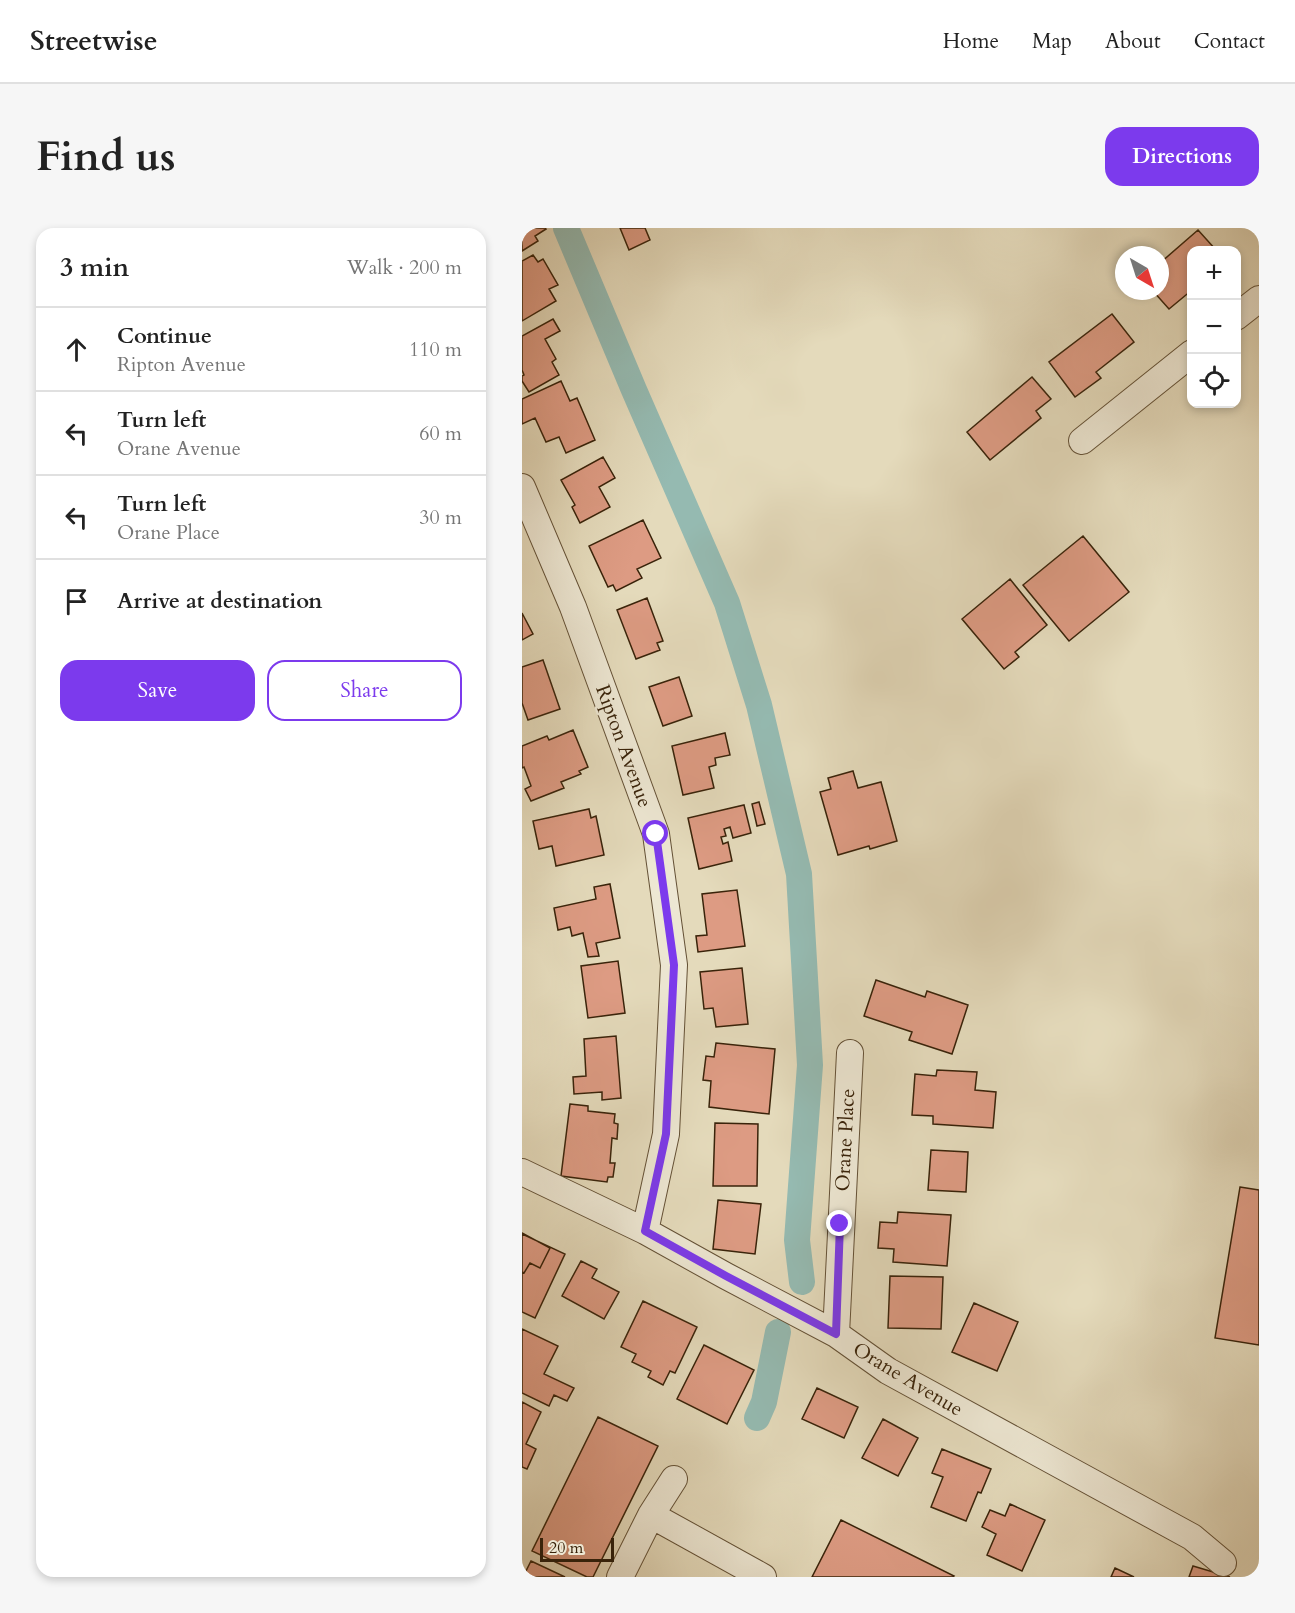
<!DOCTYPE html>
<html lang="en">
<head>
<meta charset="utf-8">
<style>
	body { margin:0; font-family:Cardo,serif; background:#f6f6f6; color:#222 }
	.controls { position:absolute; right:18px; top:18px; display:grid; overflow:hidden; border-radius:12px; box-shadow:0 3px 9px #0003 }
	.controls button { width:54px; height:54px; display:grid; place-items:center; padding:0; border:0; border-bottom:2px solid #e0e0e0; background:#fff; color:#222; font:30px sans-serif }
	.compass { position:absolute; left:593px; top:18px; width:54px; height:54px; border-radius:50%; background:#fff; box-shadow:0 3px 9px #0003; rotate:141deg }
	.scale { position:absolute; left:18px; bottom:15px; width:74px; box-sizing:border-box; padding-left:6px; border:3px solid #39230a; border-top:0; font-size:16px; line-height:21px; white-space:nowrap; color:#39230a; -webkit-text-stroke:4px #ede7d3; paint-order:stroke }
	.stop { position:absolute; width:18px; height:18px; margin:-14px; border:4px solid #7c3aed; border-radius:50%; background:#fff }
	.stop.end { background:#7c3aed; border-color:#fff; box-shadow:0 2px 6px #0008 }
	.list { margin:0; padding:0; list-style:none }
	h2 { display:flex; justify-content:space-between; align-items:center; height:78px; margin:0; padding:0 24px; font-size:26px }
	h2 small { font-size:20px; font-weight:400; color:#767676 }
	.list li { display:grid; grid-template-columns:39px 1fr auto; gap:18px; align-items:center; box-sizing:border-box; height:84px; padding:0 24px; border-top:2px solid #e0e0e0 }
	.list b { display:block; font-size:22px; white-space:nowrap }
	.list p { margin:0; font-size:20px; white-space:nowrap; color:#767676 }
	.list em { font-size:20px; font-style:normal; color:#767676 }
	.actions { display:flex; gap:12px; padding:18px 24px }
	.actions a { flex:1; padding:14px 0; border:2px solid #7c3aed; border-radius:18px; text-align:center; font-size:21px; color:#7c3aed }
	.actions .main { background:#7c3aed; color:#fff }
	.icon { flex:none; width:33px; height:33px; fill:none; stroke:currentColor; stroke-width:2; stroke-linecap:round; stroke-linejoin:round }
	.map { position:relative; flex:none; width:737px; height:1349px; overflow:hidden; border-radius:18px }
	header { display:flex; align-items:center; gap:36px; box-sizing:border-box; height:84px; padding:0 30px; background:#fff; border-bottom:2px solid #e0e0e0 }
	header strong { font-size:28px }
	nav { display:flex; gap:33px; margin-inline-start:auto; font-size:21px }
	.intro { display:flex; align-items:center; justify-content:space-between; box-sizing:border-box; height:144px; padding:0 36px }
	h1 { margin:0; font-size:42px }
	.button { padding:15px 27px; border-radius:18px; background:#7c3aed; color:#fff; font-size:21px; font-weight:700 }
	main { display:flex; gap:36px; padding:0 36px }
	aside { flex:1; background:#fff; border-radius:18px; box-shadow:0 3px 9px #0003 }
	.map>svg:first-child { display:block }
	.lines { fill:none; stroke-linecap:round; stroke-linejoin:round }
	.canal { stroke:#95bab1; stroke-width:26 }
	.building { fill:#dd9b83; stroke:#39230a; stroke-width:1.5 }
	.minor-casing { stroke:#645136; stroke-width:28 }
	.minor { stroke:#ede7d3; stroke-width:26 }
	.route { stroke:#7c3aed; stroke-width:8 }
	.labels { text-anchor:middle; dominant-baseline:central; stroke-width:4.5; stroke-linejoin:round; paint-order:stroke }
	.street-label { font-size:20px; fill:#39230a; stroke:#ede7d3 }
</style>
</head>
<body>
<header>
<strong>Streetwise</strong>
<nav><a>Home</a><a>Map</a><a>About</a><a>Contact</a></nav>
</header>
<div class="intro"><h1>Find us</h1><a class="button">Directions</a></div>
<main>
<aside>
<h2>3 min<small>Walk · 200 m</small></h2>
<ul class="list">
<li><svg class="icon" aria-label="ahead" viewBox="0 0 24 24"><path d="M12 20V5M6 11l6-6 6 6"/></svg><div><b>Continue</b><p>Ripton Avenue</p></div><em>110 m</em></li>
<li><svg class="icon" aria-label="left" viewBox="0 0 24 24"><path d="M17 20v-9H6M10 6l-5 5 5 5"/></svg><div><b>Turn left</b><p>Orane Avenue</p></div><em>60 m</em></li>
<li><svg class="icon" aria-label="left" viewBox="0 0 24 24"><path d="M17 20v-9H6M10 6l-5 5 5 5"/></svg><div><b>Turn left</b><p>Orane Place</p></div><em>30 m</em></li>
<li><svg class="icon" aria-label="arrive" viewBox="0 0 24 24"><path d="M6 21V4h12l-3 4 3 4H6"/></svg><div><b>Arrive at destination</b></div></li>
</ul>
<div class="actions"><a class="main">Save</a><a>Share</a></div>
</aside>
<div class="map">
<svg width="737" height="1349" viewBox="0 0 737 1349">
	<rect width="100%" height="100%" fill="#e4dabb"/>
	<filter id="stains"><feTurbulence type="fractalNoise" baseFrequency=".00333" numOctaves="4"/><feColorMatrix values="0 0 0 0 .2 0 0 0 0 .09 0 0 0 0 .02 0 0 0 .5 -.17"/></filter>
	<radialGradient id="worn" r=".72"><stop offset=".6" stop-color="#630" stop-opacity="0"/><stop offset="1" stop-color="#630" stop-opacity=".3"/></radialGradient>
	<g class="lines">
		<path class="canal" d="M44 0 112 162 205 375 237 477 277 646 288 837 275 1012 280 1054
			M235 1190 242 1174 256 1104"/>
	</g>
	<path class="building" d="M0 0H23L24 1 13 8 16 13 0 23Z
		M98 0H123L128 12 107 22Z
		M676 2 694 22H670V62L647 81 631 63H638V35Z
		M11 27 16 34 21 31 36 57 27 61 34 73 0 93V33Z
		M590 86 612 114 574 144 579 150 553 169 527 134Z
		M31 91 38 103 23 111 34 131 30 134 37 147 7 164 0 153V148L2 147 0 142V108Z
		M510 149 529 171 514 183 519 190 468 232 445 204Z
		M39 153 48 173 55 170 73 212 44 225 37 209 24 214 13 190 0 196V171Z
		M81 229 93 250 77 259 88 279 58 295 50 279 53 277 39 252Z
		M121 292 139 330 115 341 120 350 94 363 91 357 86 359 67 318Z
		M561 308 607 364 547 413 501 357Z
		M488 351 525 397 493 424 497 429 482 441 440 391Z
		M125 370 141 413 135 415 138 422 114 431 95 382Z
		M0 385 11 406 0 412Z
		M21 432 38 481 6 492 0 475V439Z
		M157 449 170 488 141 498 127 459Z
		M51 502 66 539 57 543 59 546 39 554 42 560 9 573 3 561 9 558 2 539 0 540V518L25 508 27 512Z
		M203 505 208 527 193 530 194 537 187 539 192 560 161 567 150 518Z
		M331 543 336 560 359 554 375 613 348 621 347 618 316 627 298 564 309 561 306 550Z
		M237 574 243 596 235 598 230 576Z
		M222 577 229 605 211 610 208 599 202 601 204 608 199 609 201 616 206 614 210 633 177 641 166 590Z
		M67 581 69 590 74 588 82 627 34 638 30 618 17 621 11 593Z
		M88 656 98 710 74 715 77 728 66 729 61 705 50 708 48 699 36 702 32 680 74 671 72 659Z
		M215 662 223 718 176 724 174 708 185 707 180 666Z
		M96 733 103 785 66 790 59 738Z
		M220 740 226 796 194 799 191 780 182 781 178 744Z
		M354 752 403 769 405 763 446 777 430 826 387 812 390 804 342 788Z
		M94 808 99 870 80 872V864L52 866 51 849 64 848 62 811Z
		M194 815 253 821 247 886 187 879 189 853 181 852 184 828 192 829Z
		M415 842 455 844 453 862 474 864 471 900 411 896V888L390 887 393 846 414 848Z
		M48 876 66 878V883L93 886 92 895 96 896 95 911 90 910 88 935H93L91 949H86L85 954 39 948Z
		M193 895 236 896 235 958H191Z
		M409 922 446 924 444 964 406 962Z
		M718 959 737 962V1117L693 1110Z
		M196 972 239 976 233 1026 191 1021Z
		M376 984 429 987 425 1038 371 1034 372 1021 356 1020 358 994 375 995Z
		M0 1005 28 1020 18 1040 8 1035 2 1045 0 1044Z
		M0 1006 43 1026 13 1090 0 1084Z
		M59 1033 75 1041 70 1050 97 1064 82 1091 40 1068Z
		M368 1048 421 1049 419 1101 366 1100Z
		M121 1073 175 1099 153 1145 148 1143 141 1157 126 1149 129 1143 110 1134 114 1126 99 1119Z
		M452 1075 496 1094 475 1143 430 1124Z
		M0 1101 36 1118 22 1146 52 1160 45 1173 32 1167 27 1178 0 1165Z
		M182 1117 232 1142 205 1196 155 1171Z
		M295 1160 336 1179 322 1210 280 1191Z
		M0 1174 19 1184 4 1216 14 1221 5 1241 0 1239Z
		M76 1189 136 1218 71 1349H65L10 1323Z
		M361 1191 396 1210 376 1248 340 1230Z
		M420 1221 469 1241 459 1265 456 1264 444 1293 409 1279 421 1249 410 1245Z
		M488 1276 523 1292 500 1343 465 1327 474 1306 460 1299 468 1282 483 1288Z
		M319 1292 432 1348 431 1349H290Z
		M9 1333 43 1349H1Z
		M671 1338 708 1349H667Z
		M593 1340 612 1349H589Z"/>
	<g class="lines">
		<defs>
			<path id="minor" d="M714 89 737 71
				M560 213 670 125
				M0 259 51 379 134 606 152 737 144 906 123 1003
				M0 944 123 1003 204 1048 314 1106 366 1143 670 1309 701 1335
				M314 1106 328 825
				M129 1287 241 1349
				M98 1349 129 1287 152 1251"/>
		</defs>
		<use href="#minor" class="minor-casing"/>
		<use href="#minor" class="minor"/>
	</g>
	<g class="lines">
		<path class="route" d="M134 606 152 737 144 906 123 1003 204 1048 314 1106 318 996"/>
	</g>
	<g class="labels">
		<g class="street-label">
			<text transform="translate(102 518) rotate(70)">Ripton Avenue</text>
			<text transform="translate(323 912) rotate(-87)">Orane Place</text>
			<text transform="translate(386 1151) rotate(31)">Orane Avenue</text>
		</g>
	</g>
	<rect width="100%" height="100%" filter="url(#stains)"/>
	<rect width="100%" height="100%" fill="url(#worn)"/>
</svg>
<div class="controls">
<button>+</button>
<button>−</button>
<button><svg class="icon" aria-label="locate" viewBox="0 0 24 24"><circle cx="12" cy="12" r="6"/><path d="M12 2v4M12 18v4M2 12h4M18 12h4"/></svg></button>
</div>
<svg class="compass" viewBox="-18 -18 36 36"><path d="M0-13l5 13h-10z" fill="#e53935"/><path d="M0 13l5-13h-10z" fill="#767676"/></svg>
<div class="scale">20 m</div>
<div class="stop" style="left:134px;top:606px"></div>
<div class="stop end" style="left:318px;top:996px"></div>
</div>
</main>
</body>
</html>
